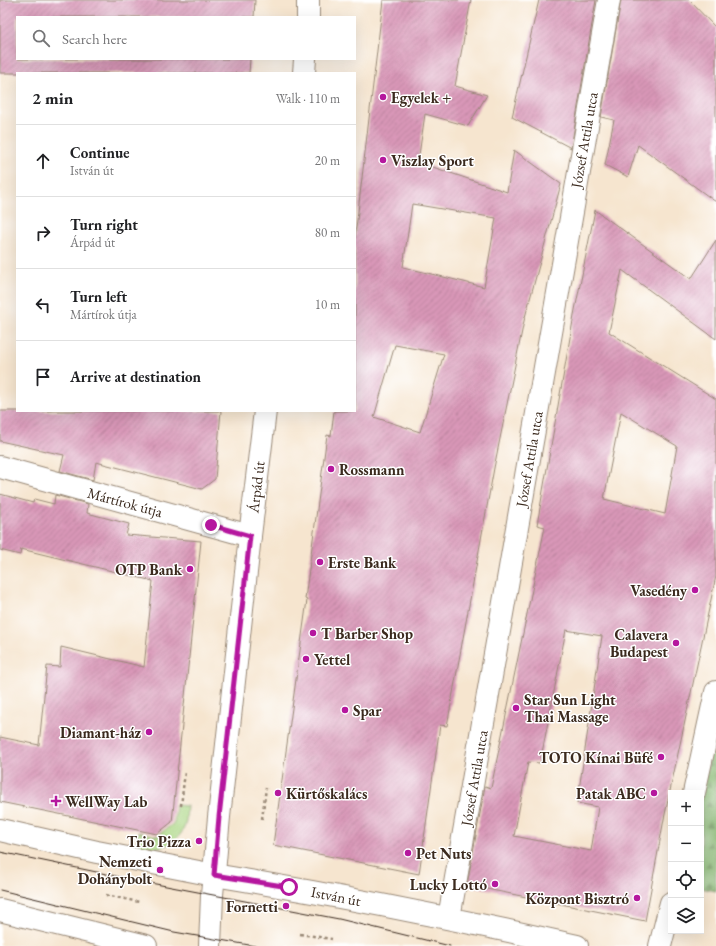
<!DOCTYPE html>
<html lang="en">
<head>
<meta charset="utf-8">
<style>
	body { margin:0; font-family:"EB Garamond",serif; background:#f2f2f2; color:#202124 }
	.controls { position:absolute; right:12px; bottom:12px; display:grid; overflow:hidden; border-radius:0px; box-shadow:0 4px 16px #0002 }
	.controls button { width:36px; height:36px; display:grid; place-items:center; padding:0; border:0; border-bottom:1px solid #e0e0e0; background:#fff; color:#202124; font:20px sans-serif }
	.stop { position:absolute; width:12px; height:12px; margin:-9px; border:3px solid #b5179e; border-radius:50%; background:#fff }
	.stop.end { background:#b5179e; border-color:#fff; box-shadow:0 1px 4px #0008 }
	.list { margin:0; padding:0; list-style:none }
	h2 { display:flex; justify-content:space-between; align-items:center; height:52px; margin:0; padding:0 16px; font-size:17px }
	h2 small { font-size:13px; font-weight:400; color:#757577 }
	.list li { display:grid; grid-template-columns:26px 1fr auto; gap:12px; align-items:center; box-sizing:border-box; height:72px; padding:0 16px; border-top:1px solid #e0e0e0 }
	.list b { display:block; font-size:15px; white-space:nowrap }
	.list p { margin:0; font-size:13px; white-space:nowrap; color:#757577 }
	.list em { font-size:13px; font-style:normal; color:#757577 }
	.icon { flex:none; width:22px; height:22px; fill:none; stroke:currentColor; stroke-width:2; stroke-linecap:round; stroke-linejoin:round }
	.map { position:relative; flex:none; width:716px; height:946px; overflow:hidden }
	.search { position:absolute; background:#fff; box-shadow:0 4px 16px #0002; left:16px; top:16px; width:340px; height:44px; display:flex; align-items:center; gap:10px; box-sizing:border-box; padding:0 14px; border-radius:0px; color:#757577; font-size:15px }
	.panel { position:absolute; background:#fff; box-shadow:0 4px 16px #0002; left:16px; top:72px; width:340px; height:340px; border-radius:0px }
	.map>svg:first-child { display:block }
	.green { fill:#aad683; stroke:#728050 }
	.forest { fill:url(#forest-firs); stroke:#617048 }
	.building { fill:url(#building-hatch); fill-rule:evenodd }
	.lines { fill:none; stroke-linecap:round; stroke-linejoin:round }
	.pedestrian-casing { stroke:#988876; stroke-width:24 }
	.minor-casing { stroke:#988876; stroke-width:24 }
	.tertiary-casing { stroke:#988876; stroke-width:24 }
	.secondary-casing { stroke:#988876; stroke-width:24 }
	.path { stroke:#988876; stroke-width:2.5; stroke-dasharray:3 3; stroke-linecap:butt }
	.pedestrian { stroke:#fff; stroke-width:22 }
	.minor { stroke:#fff; stroke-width:22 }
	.tertiary { stroke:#fff; stroke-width:22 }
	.secondary { stroke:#fff; stroke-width:22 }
	.tram { stroke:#3b2a1e; stroke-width:1 }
	.route { stroke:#b5179e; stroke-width:5 }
	.poi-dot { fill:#b5179e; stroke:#fff; stroke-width:1.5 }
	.labels { text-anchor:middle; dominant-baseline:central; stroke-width:3; stroke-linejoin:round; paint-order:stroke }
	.poi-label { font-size:15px; font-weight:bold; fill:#3b2a1e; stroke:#fff; text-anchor:start }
	.street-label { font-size:15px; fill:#3b2a1e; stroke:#fff }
</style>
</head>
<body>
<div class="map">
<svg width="716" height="946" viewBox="0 0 716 946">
	<defs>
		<pattern id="forest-firs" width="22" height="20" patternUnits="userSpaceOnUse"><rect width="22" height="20" fill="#87b771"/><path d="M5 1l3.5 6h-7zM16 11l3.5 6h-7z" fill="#70955c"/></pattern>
		<pattern id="building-hatch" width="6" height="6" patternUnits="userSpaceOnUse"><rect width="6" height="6" fill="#d997b8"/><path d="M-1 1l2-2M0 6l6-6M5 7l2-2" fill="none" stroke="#b17b95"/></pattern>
	</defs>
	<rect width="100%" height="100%" fill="#fff"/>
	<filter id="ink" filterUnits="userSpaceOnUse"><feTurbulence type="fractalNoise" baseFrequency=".025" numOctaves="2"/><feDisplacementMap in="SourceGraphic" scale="8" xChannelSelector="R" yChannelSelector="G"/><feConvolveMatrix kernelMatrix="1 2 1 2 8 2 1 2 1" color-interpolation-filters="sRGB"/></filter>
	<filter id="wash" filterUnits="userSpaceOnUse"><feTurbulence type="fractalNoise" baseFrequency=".012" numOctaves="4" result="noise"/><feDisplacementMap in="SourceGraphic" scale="16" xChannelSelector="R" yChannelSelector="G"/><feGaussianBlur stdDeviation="0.9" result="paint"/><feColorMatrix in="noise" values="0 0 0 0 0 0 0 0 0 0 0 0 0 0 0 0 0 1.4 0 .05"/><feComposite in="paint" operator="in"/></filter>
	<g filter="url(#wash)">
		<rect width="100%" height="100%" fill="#f6e5cf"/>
		<path class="green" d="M176 805 187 806C186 812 187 819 185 825 181 839 166 849 151 848 146 847 141 846 136 845L138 832 157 836 174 823Z"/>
		<path class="forest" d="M711 750 716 751V891L701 888V798Z"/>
		<g id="blocks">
			<path class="building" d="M0 0H255L254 17H17V59H250L249 73H0Z
				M383 0H471L455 86 487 95 468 126 425 114 418 162 507 192 514 150 561 184 524 321 494 468 447 726 440 725 419 874 273 845 307 600 305 599 327 435 331 436 334 411H355V237ZM412 204 496 218 484 287 403 267ZM395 345 444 354 420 432 374 417Z
				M539 0H596L571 148 512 117Z
				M621 0H689L716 28V202L638 145 628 177 605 165 614 120 601 117Z
				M595 210 691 279 716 240V339L622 270 609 332 716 399V576L664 819 645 921 467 885 485 786 491 788 545 527 537 525 574 315ZM621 412 677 446 665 514 604 499ZM566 630 602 636 577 803 598 807 591 851 514 836 528 762 540 763Z
				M0 411H221L215 479 202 489 96 462 93 480 60 471 64 455 0 441Z
				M0 494 33 503 34 499 54 504 55 495 88 504 87 513 129 524 126 535 201 541 172 822 157 834 0 802V737L39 745 47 666 60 667 61 647 144 667 153 581 21 549 20 555 0 550Z"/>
		</g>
	</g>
	<g filter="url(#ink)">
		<use href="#blocks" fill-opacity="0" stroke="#988876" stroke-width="1"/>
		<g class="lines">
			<defs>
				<path id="pedestrian" d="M694 793 716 692
					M660 946 671 903"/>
				<path id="minor" d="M0 467 250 536
					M449 918 609 0"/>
				<path id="tertiary" d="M214 875C336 895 457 919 577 946"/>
				<path id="secondary" d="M308 17V0
					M304 73 305 59
					M0 830 97 852 214 875
					M0 910 146 946
					M210 946 212 895 219 817 250 536 265 411"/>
			</defs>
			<use href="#pedestrian" class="pedestrian-casing"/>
			<use href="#minor" class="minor-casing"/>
			<use href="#tertiary" class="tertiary-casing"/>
			<use href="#secondary" class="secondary-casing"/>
			<path class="path" d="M181 806 185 772
				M262 819 266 788
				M106 895 139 902
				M300 934 332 939"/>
			<use href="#pedestrian" class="pedestrian"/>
			<use href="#minor" class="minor"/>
			<use href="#tertiary" class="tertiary"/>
			<use href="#secondary" class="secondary"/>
			<path class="tram" d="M0 852 140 881 339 919 450 946
				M0 890 174 932 255 946"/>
		</g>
	</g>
	<g class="lines" filter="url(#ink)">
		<path class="route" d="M211 525 250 536 219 817 214 875 289 887"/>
	</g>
	<g class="poi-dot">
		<circle cx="383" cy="97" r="4"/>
		<circle cx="383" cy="160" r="4"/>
		<circle cx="331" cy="469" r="4"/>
		<circle cx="320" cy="562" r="4"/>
		<circle cx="190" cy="569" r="4"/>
		<circle cx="695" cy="590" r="4"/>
		<circle cx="313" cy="633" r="4"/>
		<circle cx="676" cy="643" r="4"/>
		<circle cx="306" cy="659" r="4"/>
		<circle cx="516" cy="708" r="4"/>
		<circle cx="345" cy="710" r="4"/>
		<circle cx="149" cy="732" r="4"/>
		<circle cx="661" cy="757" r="4"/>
		<circle cx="278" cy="793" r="4"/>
		<circle cx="654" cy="793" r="4"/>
		<path d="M54 795h4v4h4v4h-4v4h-4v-4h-4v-4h4z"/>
		<circle cx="199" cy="841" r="4"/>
		<circle cx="408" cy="853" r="4"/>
		<circle cx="160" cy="870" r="4"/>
		<circle cx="495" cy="884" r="4"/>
		<circle cx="637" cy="898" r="4"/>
		<circle cx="286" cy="906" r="4"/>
	</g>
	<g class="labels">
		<g class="poi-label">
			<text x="391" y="97">Egyelek +</text>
			<text x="391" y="160">Viszlay Sport</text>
			<text x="339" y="469">Rossmann</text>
			<text x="328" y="562">Erste Bank</text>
			<text x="182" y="569" text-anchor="end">OTP Bank</text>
			<text x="687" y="590" text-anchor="end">Vasedény</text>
			<text x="321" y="633">T Barber Shop</text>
			<text x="668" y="634" text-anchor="end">Calavera<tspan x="668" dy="17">Budapest</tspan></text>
			<text x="314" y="659">Yettel</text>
			<text x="524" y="699">Star Sun Light<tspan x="524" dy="17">Thai Massage</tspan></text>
			<text x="353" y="710">Spar</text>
			<text x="141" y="732" text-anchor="end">Diamant-ház</text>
			<text x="653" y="757" text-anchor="end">TOTO Kínai Büfé</text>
			<text x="286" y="793">Kürtőskalács</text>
			<text x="646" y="793" text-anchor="end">Patak ABC</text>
			<text x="65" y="801">WellWay Lab</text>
			<text x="191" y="841" text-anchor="end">Trio Pizza</text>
			<text x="416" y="853">Pet Nuts</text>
			<text x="152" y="861" text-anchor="end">Nemzeti<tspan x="152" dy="17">Dohánybolt</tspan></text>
			<text x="487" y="884" text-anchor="end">Lucky Lottó</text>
			<text x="629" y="898" text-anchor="end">Központ Bisztró</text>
			<text x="278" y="906" text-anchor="end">Fornetti</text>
		</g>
		<g class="street-label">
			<text transform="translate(584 140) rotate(-80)">József Attila utca</text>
			<text transform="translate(529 459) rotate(-80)">József Attila utca</text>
			<text transform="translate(256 487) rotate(-83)">Árpád út</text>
			<text transform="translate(125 502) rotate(15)">Mártírok útja</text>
			<text transform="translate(474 778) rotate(-80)">József Attila utca</text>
			<text transform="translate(336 896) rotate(11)">István út</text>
		</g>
	</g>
</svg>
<div class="controls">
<button>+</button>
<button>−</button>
<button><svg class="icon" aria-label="locate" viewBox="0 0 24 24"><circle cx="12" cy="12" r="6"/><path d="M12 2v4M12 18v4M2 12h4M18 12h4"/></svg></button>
<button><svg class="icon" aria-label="layers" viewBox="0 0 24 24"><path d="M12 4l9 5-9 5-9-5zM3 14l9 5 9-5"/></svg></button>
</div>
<div class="stop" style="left:289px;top:887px"></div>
<div class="stop end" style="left:211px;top:525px"></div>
<div class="search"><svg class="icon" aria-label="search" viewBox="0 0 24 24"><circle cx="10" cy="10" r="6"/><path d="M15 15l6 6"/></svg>Search here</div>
<section class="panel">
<h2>2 min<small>Walk · 110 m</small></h2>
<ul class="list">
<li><svg class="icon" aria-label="ahead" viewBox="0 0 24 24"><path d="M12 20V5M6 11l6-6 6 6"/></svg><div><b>Continue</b><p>István út</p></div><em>20 m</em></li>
<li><svg class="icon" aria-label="right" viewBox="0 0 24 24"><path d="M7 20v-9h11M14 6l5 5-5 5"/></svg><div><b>Turn right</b><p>Árpád út</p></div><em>80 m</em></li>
<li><svg class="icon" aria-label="left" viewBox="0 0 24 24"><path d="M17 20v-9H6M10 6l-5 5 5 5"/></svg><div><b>Turn left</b><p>Mártírok útja</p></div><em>10 m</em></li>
<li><svg class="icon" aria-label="arrive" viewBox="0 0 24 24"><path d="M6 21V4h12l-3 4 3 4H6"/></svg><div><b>Arrive at destination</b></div></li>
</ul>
</section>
</div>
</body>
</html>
